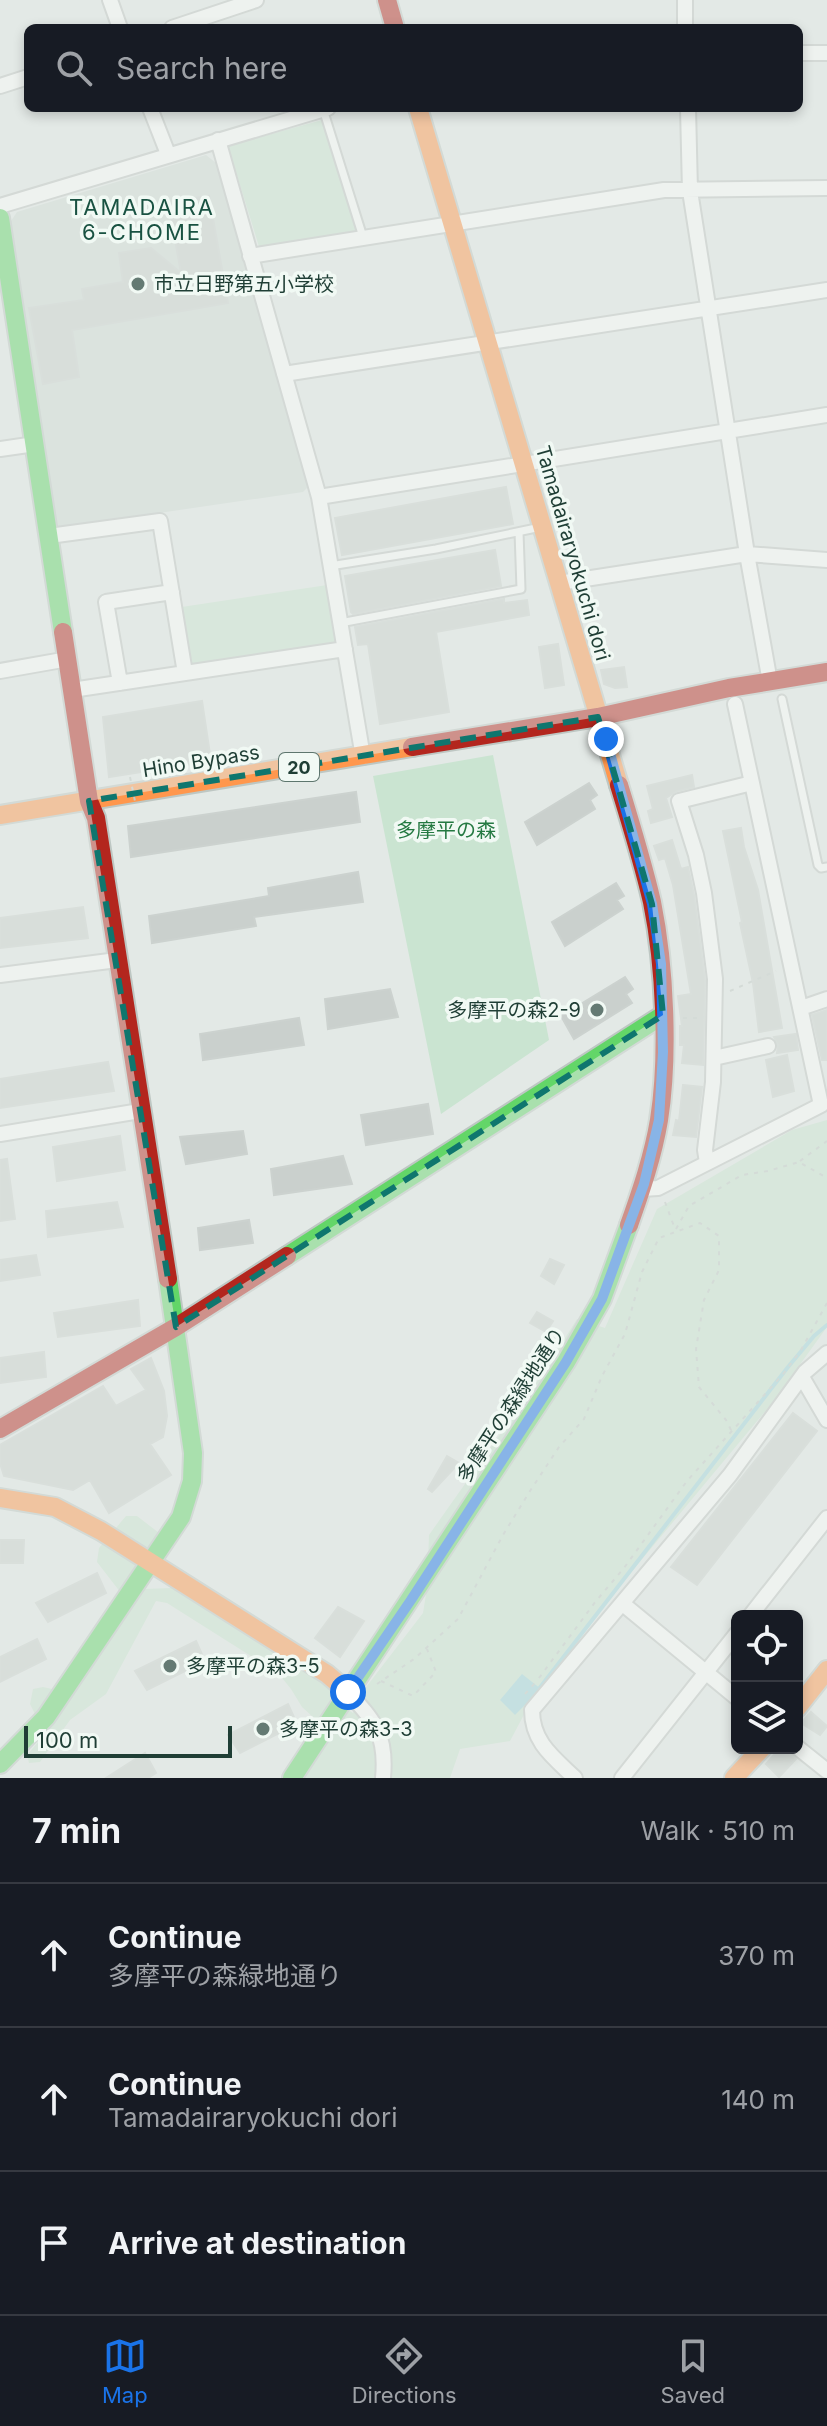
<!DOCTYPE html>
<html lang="en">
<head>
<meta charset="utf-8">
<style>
	body { margin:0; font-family:Inter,"Noto Sans JP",sans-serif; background:#20242c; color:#f1f3f6 }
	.controls { position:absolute; right:24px; bottom:24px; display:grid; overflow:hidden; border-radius:12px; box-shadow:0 4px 12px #0003 }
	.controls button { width:72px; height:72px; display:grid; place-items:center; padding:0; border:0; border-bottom:2px solid #363941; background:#171b24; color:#f1f3f6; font:40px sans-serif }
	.scale { position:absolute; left:24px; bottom:20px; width:208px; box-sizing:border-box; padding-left:8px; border:4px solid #1f3e35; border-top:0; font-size:22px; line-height:28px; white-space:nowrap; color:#1f3e35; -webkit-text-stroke:6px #f1f9f4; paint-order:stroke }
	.stop { position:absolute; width:24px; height:24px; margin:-18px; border:6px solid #1a73e8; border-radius:50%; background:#fff }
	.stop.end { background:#1a73e8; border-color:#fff; box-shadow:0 2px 8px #0008 }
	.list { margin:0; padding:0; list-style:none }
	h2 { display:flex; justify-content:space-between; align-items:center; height:104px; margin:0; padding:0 32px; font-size:34px }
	h2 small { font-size:26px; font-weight:400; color:#9ea1a6 }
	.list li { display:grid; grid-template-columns:52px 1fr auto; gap:24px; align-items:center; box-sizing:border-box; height:144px; padding:0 32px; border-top:2px solid #363941 }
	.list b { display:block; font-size:30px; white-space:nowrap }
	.list p { margin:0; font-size:26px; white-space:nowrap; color:#9ea1a6 }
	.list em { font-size:26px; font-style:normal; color:#9ea1a6 }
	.icon { flex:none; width:44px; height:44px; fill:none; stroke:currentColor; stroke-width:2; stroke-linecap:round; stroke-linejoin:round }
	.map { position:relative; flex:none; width:827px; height:1778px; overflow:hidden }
	.search { position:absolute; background:#171b24; box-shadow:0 4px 12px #0003; left:24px; right:24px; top:24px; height:88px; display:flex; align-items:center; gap:20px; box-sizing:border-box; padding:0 28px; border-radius:12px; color:#9ea1a6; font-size:30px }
	.sheet { height:536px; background:#171b24 }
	nav { display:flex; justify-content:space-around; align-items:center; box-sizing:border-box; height:112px; border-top:2px solid #363941; background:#171b24; font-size:22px; color:#9ea1a6 }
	nav a { display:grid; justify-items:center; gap:4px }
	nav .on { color:#1a73e8 }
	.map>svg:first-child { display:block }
	.built { fill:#d0dbd6 }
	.green { fill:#cae4d1 }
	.water { fill:#9fd6dc }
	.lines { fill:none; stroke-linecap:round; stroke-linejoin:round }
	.stream { stroke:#9fd6dc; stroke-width:4 }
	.building { fill:#cad0cd; stroke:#ccd2cf; stroke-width:2 }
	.lane-casing { stroke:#c0c6c3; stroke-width:11 }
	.street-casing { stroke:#c0c6c3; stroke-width:18 }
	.fast-casing { stroke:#bec7c3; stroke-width:22 }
	.slow-casing { stroke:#bec7c3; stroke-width:22 }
	.jam-casing { stroke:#bec7c3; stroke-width:22 }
	.path { stroke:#c0cac6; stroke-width:2; stroke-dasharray:4 6; stroke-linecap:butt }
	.lane { stroke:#fbfcfb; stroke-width:7 }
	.street { stroke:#fbfcfb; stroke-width:14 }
	.fast { stroke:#63d668; stroke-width:18 }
	.slow { stroke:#ff974d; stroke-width:18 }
	.jam { stroke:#b3261e; stroke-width:18 }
	.path-bridge { stroke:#c0cac6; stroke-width:2; stroke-dasharray:4 6; stroke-linecap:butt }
	.route { stroke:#1a73e8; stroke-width:10 }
	.marked { fill:none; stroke:#0f766e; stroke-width:6; stroke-dasharray:16 10; stroke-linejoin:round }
	.poi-dot { fill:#647a73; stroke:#f1f9f4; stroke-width:3 }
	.labels { text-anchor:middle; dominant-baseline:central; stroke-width:7; stroke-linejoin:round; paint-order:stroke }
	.shield { fill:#f1f9f4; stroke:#5e766e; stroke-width:2 }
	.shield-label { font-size:18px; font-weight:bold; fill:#1f3e35 }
	.poi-label { font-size:20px; fill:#1f3e35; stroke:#f1f9f4; text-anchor:start }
	.street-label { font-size:20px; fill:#1f3e35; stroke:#f1f9f4 }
	.park-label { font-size:20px; fill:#257942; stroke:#f1f9f4 }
	.neighbourhood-label { font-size:22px; letter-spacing:2px; fill:#195242; stroke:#f1f9f4 }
</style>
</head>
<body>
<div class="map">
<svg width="827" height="1778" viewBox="0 0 827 1778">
	<rect width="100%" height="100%" fill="#e3e9e6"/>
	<path class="built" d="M206 155 216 163 310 485 303 492 56 528 11 221 17 212Z"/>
	<path class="green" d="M322 120 358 232 261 253 228 146Z
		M334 584 345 649 185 673 175 608Z
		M493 755 549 1040 441 1114 373 776Z
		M827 1120V1327L773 1402 613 1594 547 1676V1686L527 1709 510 1741 460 1749 450 1778H296L327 1730 302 1707 291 1689 278 1673 167 1603 156 1601 106 1694 70 1720 40 1762 29 1763 27 1755 45 1734 30 1704 33 1689 43 1687 70 1693 131 1606 97 1562 99 1548 126 1516H137L163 1536 144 1589 172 1588 335 1691 342 1706 353 1713 360 1695 423 1613 427 1588 429 1535 543 1373 577 1319 605 1328 657 1209 792 1130Z"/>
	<path class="water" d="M522 1674 541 1689 515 1715 500 1700Z"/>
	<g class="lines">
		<path class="stream" d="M538 1690 788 1367 814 1336 827 1325"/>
	</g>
	<path class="building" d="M209 196 228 303 72 330 79 377 43 384 29 308 84 300 82 289 123 282 119 253 151 248 181 273 171 217 188 212V199Z
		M506 487 513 524 342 555 335 518Z
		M495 550 501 586 353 614 351 612 345 576Z
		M504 599V603L527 600 529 615 436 632 449 712 380 724 368 644 358 645 355 627Z
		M558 644 564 685 545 688 539 647Z
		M624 667 627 687 615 688 604 684 601 670Z
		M202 701 211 761 109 777 103 717Z
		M692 775 694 787 677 791 666 798 672 817 651 823 648 811 653 809 647 786Z
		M589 783 597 795 590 800 595 809 537 845 525 822Z
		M356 792 360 822 131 857 128 826Z
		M741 828 744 847 758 890 782 1028 759 1032 753 983 740 923 742 922 723 831Z
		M672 840 681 869 688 867 694 895 705 980 703 1065 682 1063 684 1045H680V1026H682L678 996 691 994 673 885 665 858 659 860 654 846Z
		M358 872 363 902 254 917 256 926 152 943 149 916 269 896 268 888Z
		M616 883 624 896 617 900 623 909 565 946 552 922Z
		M83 907 88 938 0 948V918Z
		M625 977 633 989 626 994 632 1003 574 1039 561 1016Z
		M390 989 398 1017 328 1029 325 999Z
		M827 1010V1060H822L812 1015Z
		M299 1018 304 1045 203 1060 200 1034Z
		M796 1034 798 1050 777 1053 778 1045 774 1037Z
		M787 1055 794 1091 773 1097 766 1060Z
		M108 1062 114 1091 0 1108V1079Z
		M683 1085 702 1087 696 1137 673 1135 676 1120 679 1121Z
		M428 1104 433 1134 366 1145 361 1115Z
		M243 1131 247 1154 186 1164 180 1137Z
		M120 1136 125 1170 57 1181 53 1147Z
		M343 1156 352 1184 274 1195 271 1169Z
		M7 1159 15 1219 0 1221V1160Z
		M117 1202 123 1227 48 1237 46 1211Z
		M249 1220 253 1243 200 1250 198 1228Z
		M36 1255 40 1275 0 1281V1260Z
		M550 1259 564 1265 554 1284 541 1276Z
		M138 1300 140 1326 58 1337 54 1313Z
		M537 1312 553 1321 546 1332 530 1323Z
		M44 1352 46 1377 0 1383V1358Z
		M151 1358 164 1391 167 1416 163 1437 150 1444 171 1475 109 1513 90 1480 73 1490 4 1476 0 1463V1445L103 1386 116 1406 146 1390 131 1369Z
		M793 1413 817 1431 697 1585 671 1567Z
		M447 1456 459 1463 432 1492 428 1489Z
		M0 1540H24L23 1563H0Z
		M97 1573 106 1593 48 1622 36 1603Z
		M338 1607 364 1621 340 1657 315 1638Z
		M37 1639 46 1659 0 1682V1657Z
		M196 1641 205 1661 147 1690 135 1671Z
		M288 1704 297 1724 240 1753 228 1735Z
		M811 1712 827 1726 820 1735 801 1723Z
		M780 1748H785L796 1759 779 1777 766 1764Z
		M145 1753 156 1773 148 1778H106Z"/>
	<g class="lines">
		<defs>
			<path id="lane" d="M323 109 363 237
				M330 566 436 549 541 527
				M340 623 521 589 519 532
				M782 699 818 865 821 868 827 867"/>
			<path id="street" d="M110 0 120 28
				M685 0V28
				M172 28 256 0
				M799 53H827
				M0 86 28 77
				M150 108 168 154
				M688 108 690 191 747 554 770 682
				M218 140 319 497 363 757
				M0 206 328 108
				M250 256 664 190 827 188
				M284 374 827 290
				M0 449 35 444
				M319 497 827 415
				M49 536 160 521 185 673
				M559 583 747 554 827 560
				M0 671 68 659
				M120 683 106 602 172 592
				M72 690 345 649
				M0 975 117 960
				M801 1008 827 999
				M714 1058 768 1046
				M0 1134 140 1111
				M707 1163 705 1150 713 1082 715 979 704 893 696 855 679 801 752 783
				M642 1189 658 1188 821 1105 735 704
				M802 1377 827 1420
				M623 1604 737 1698
				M750 1616 827 1518
				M348 1692C375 1722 387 1735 383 1778
				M797 1747 827 1771
				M575 1778C553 1757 532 1742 532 1710L730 1475 805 1372 827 1353
				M622 1778 737 1633"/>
			<path id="fast" d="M0 218 63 632
				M287 1256 663 1015
				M0 1764 46 1717 181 1517 192 1481 193 1453 168 1279
				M292 1778 566 1362 602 1299 629 1225"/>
			<path id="slow" d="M418 108 619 785
				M0 815 412 747
				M0 1498 55 1507 101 1531 327 1674 348 1692
				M797 1708 827 1670
				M734 1778 762 1748"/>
			<path id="jam" d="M387 0 395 28
				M63 632 89 801 96 818 168 1279
				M412 747 598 717 729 688 827 672
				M619 785C631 824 643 863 652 902 665 966 669 1056 659 1120 653 1156 641 1191 629 1225
				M0 1429 176 1327 287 1256"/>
		</defs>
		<use href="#lane" class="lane-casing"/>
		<use href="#street" class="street-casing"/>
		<use href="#fast" class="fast-casing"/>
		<use href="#slow" class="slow-casing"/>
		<use href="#jam" class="jam-casing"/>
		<path class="path" d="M730 991 776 971
			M683 1018H700
			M800 1161 827 1141
			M665 1202 675 1229
			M676 1229 689 1206 742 1175 768 1171 799 1162 827 1178
			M539 1678 596 1601 624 1568 687 1481 784 1373 801 1350 827 1303
			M381 1681 413 1696 436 1672 427 1649
			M377 1684 414 1659 458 1619 503 1535 530 1491 559 1447 584 1419 602 1376 625 1334 642 1272 659 1238 700 1223 719 1236V1270L704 1300 696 1349 699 1387 726 1420 732 1432
			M525 1694 535 1683"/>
		<use href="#lane" class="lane"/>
		<use href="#street" class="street"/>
		<use href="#fast" class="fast"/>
		<use href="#slow" class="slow"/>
		<use href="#jam" class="jam"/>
		<path class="path-bridge" d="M130 777 136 806"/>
	</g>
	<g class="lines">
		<path class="route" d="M348 1692 411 1600 566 1362 602 1299 644 1184 659 1120 663 1052 661 964 652 904 606 739"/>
	</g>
	<path d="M0 0H827V1778H0ZM598 717 652 904 663 1015 176 1327 89 801Z" fill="#e3e9e6" fill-opacity=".55" fill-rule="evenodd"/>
	<path class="marked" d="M598 717 652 904 663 1015 176 1327 89 801Z"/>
	<g class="poi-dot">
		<circle cx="138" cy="284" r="8"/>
		<circle cx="597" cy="1010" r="8"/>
		<circle cx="170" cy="1666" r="8"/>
		<circle cx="263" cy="1729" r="8"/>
	</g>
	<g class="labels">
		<rect class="shield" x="279" y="753" width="40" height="28" rx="6"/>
		<g class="shield-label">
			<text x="299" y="767">20</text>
		</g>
		<g class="poi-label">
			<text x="154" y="284">市立日野第五小学校</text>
			<text x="581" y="1010" text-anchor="end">多摩平の森2-9</text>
			<text x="186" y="1666">多摩平の森3-5</text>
			<text x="279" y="1729">多摩平の森3-3</text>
		</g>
		<g class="street-label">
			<text transform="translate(573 553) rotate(74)">Tamadairaryokuchi dori</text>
			<text transform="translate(201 761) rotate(-9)">Hino Bypass</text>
			<text transform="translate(511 1405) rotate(-57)">多摩平の森緑地通り</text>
		</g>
		<g class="park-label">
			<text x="446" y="830">多摩平の森</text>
		</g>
		<g class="neighbourhood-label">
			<text x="142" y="207">TAMADAIRA<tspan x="142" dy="25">6-CHOME</tspan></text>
		</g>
	</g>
</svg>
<div class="controls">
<button><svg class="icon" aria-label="locate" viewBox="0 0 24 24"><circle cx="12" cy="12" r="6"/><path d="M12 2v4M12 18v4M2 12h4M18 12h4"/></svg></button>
<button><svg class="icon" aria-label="layers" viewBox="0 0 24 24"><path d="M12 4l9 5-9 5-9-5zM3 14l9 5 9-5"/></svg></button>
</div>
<div class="scale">100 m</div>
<div class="stop" style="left:348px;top:1692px"></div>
<div class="stop end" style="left:606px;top:739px"></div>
<div class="search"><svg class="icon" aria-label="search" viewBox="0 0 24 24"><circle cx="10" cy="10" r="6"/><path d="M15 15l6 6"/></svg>Search here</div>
</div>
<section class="sheet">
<h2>7 min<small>Walk · 510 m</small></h2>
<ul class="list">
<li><svg class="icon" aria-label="ahead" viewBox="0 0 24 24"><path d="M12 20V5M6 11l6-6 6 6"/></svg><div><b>Continue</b><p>多摩平の森緑地通り</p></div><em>370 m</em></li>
<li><svg class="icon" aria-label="ahead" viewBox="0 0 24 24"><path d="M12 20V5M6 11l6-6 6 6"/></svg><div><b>Continue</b><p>Tamadairaryokuchi dori</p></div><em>140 m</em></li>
<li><svg class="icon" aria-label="arrive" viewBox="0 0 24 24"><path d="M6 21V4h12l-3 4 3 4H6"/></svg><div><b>Arrive at destination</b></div></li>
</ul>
</section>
<nav>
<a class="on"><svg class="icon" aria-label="map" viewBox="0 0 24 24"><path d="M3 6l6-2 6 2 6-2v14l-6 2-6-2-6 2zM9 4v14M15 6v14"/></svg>Map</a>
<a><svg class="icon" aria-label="directions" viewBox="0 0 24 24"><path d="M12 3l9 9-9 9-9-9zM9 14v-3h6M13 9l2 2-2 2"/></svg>Directions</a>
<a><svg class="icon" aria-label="saved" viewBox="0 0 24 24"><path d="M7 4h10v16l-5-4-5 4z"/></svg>Saved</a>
</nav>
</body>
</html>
